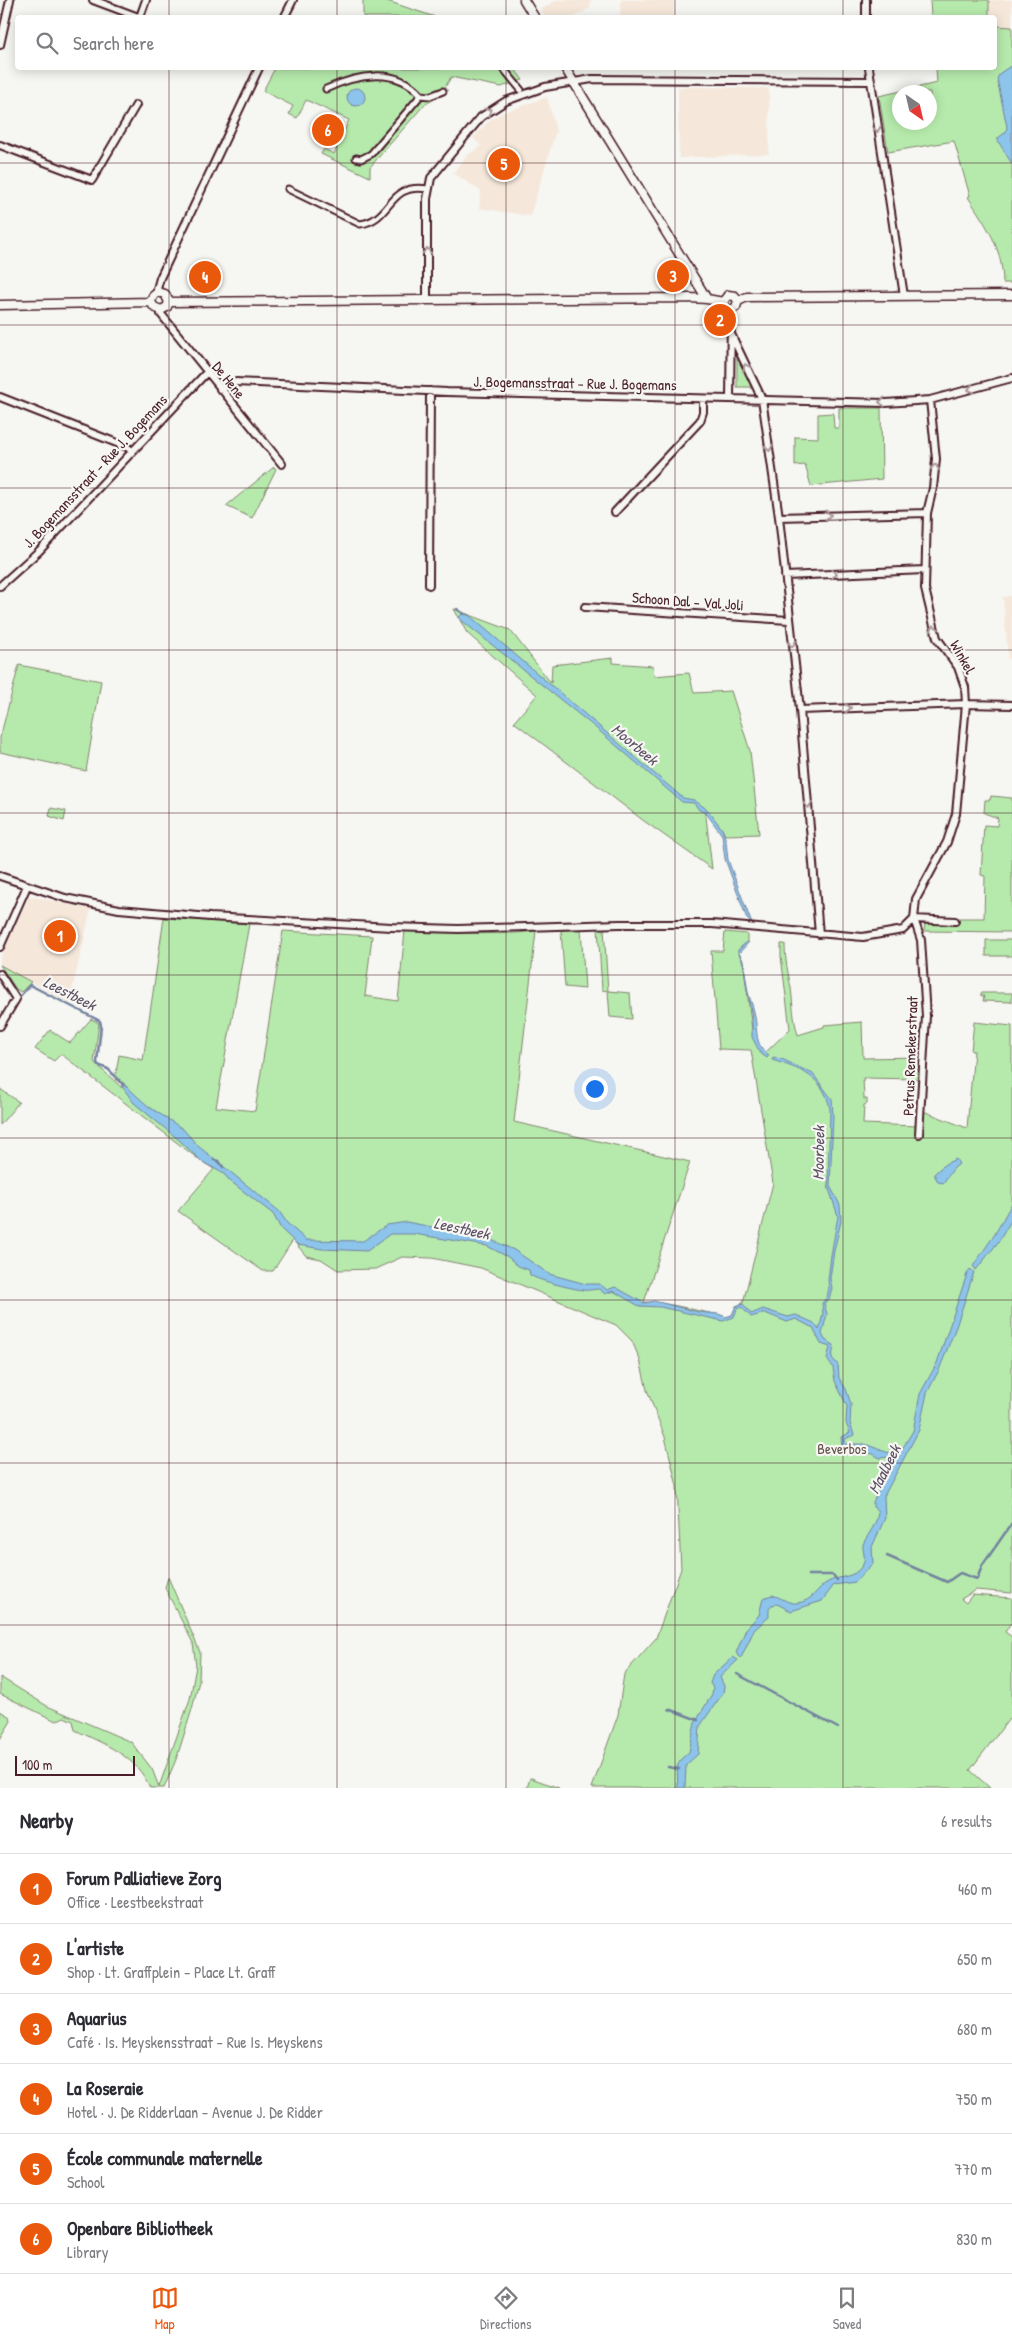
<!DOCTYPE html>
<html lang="en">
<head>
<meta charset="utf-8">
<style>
	body { margin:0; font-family:"Patrick Hand",sans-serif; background:#f2f2f3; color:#2b2b33 }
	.compass { position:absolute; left:892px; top:85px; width:45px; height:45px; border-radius:50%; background:#fff; box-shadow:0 2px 12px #0003; rotate:146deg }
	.scale { position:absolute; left:15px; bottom:12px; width:120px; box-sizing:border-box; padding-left:5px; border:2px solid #4a1f2b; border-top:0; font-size:14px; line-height:18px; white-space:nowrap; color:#4a1f2b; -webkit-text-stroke:4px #f6f6f2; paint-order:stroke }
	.you { position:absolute; left:594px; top:1088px; width:18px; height:18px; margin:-12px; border:4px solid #fff; border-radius:50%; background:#1a73e8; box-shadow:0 0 0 8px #1a73e833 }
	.badge { display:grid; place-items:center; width:32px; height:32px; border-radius:50%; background:#ea580c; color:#fff; font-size:16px; font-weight:700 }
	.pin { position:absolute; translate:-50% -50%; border:2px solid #fff; box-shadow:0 1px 5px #0006 }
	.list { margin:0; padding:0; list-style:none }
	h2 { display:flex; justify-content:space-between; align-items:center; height:65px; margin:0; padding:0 20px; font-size:21px }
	h2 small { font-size:16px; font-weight:400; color:#7c7c81 }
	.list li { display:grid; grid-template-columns:32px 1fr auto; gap:15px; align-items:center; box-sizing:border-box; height:70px; padding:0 20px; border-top:1px solid #e1e1e2 }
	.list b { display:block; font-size:19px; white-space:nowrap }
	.list p { margin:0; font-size:16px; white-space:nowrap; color:#7c7c81 }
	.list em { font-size:16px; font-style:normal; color:#7c7c81 }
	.icon { flex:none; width:28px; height:28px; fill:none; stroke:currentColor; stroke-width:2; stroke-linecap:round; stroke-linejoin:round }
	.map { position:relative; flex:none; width:1012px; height:1788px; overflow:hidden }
	.search { position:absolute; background:#fff; box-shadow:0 2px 12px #0003; left:15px; right:15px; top:15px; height:55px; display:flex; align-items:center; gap:12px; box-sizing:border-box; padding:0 18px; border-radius:5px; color:#7c7c81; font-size:19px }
	.sheet { height:485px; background:#fff }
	nav { display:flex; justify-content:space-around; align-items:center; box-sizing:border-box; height:70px; border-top:1px solid #e1e1e2; background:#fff; font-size:14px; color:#7c7c81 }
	nav a { display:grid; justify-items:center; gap:2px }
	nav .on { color:#ea580c }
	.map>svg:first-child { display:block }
	.built { fill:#f5e8da }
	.green { fill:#b6eaac; stroke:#80846c; fill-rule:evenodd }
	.water { fill:#8dc4eb; stroke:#72829e }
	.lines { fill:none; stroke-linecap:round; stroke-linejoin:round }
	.stream { stroke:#72829e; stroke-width:2.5 }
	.pedestrian-casing { stroke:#4a1f2b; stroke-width:9 }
	.minor-casing { stroke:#4a1f2b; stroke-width:10 }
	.tertiary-casing { stroke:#4a1f2b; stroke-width:11 }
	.pedestrian { stroke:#f6f6f2; stroke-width:5 }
	.minor { stroke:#f6f6f2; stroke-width:6 }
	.tertiary { stroke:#f6f6f2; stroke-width:8 }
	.oneway { stroke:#a99598 }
	.grid { fill:none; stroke:#4a1f2b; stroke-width:1; stroke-opacity:0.55 }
	.labels { text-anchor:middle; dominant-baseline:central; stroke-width:4.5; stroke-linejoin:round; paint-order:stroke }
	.street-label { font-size:15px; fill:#4a1f2b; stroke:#f6f6f2 }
	.park-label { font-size:15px; fill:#65524b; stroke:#f6f6f2 }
	.water-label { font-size:16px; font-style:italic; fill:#5e5165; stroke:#f6f6f2 }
</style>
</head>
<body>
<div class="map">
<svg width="1012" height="1788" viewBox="0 0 1012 1788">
	<rect width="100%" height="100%" fill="#f6f6f2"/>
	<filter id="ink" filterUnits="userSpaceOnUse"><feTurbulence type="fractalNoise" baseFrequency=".02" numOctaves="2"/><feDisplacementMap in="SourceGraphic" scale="10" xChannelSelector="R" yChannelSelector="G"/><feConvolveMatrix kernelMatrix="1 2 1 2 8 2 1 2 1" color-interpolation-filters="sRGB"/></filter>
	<g filter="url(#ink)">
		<path class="built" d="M557 0H591L590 8 574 17H546L540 10Z
			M621 0H674V17H620Z
			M989 0H1012V27L995 26 994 18 989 17Z
			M678 87 769 88V154L679 158Z
			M547 97 556 131 530 216 479 208 481 191 453 173 468 155 481 146 473 138 490 120 502 113Z
			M1012 596V658L1008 659 1003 597Z
			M29 896 91 909 69 1003 0 965V958Z"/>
		<path class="green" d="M363 0H384L435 17H363Z
			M930 0H989V17H931Z
			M995 26 1012 27V283H1003C1002 246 987 227 968 197L970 196 954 141 888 152 879 96 937 83 936 68H994ZM900 92H930V122H900Z
			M275 68H514L523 80 501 87 451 77 440 96 424 105 370 167V177L321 154 324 149 334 154 349 120 306 100 297 118 289 114 293 106 263 91Z
			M737 356 752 385 751 387H737Z
			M839 408H881L882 479 811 486 805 465 795 466V437L818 438V414L833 413 834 428H839Z
			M274 467 276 469 252 518 226 506Z
			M454 609 510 630 551 683 552 665 613 658V663L653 666 654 676 689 673 694 693 731 691 750 751 759 834 725 835 722 829 705 808 712 869 644 821 514 722 537 695 467 633Z
			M19 665 101 681 86 771 0 752V738Z
			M991 796 1012 798V932L924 931 925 923H955V918H984L985 876 981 875 984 825 997 826 998 818 984 813 985 800H990Z
			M51 808 66 811 64 821 49 816Z
			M164 918 249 924 216 1107 255 1111 283 931 372 936 365 996 398 1001 405 931C449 931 492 937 536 931L514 1122 690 1162 644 1302C667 1302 692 1310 715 1314 719 1314 722 1316 726 1317L732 1315 736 1306 743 1303 773 1183 751 1050 719 1049 711 951H723L725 932 747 934V942L738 950C739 956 743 960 744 966L752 1030 760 1052 763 1050 765 1053 790 1029 781 956V944H785C785 960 788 973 791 988 793 1004 793 1019 798 1035L824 1027V1025L862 1022 863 1058 921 1057 919 1079 863 1078 864 1099H867V1104L864 1105 863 1124 917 1126V1135L921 1136 923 1111 967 1128 974 1051H971L974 1022 1012 1026V1593L976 1590 961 1599 966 1603 972 1595 1012 1598V1621L1005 1632 1012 1637V1715L970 1770 990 1788H592L618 1715 624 1674 656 1638 681 1569 677 1486 665 1437 647 1390 640 1360 632 1341 616 1325 481 1268 432 1258 402 1257 375 1269 338 1270 321 1259 306 1256 293 1240 273 1271H263L178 1211 214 1169 201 1161 61 1054 54 1061 35 1049 50 1030 70 1043 91 1019 99 1023 94 1062 122 1088V1084L115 1079 119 1055 143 1060Z
			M598 928H604L608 991 630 993 632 1019 610 1017 608 991 602 990Z
			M581 929 585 989 565 987 561 930Z
			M986 940H1012V956H986Z
			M0 965 31 982 21 992 16 989Z
			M981 993H1012V1002L983 1001 984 996H981Z
			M0 1089 19 1102 0 1125Z
			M168 1577 200 1652 199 1681 192 1709 177 1757 164 1788H150C137 1756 104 1744 75 1730L73 1721 64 1717 56 1721 0 1694V1677L47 1706 131 1742 152 1769 159 1787 190 1699 196 1666 193 1643 165 1588Z
			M0 1711 10 1717 11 1721 0 1739Z
			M530 1778H531L559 1788H527Z"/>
		<path class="water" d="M1012 65V164L998 141V138L1006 132 1007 127 997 79 1000 73Z
			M347 97a9 9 0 1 1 18 0a9 9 0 1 1-18 0Z
			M463 613 470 616 683 798 694 800 708 810 722 829 726 841 728 860 752 924 747 919 725 859 722 835 706 813 699 810 694 803 682 802 597 729 461 620 459 617Z
			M747 942H749L739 953C746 965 744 976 747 990 750 999 754 1008 755 1017 758 1031 754 1045 769 1055L767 1058 760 1053 752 1037V1019L744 966 743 960 738 953V950Z
			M773 1057 784 1060 813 1074 832 1099 833 1117 830 1186 840 1205 841 1221 834 1251 830 1278 832 1288 829 1299 824 1303 827 1314 822 1334 825 1340 834 1345 832 1358 838 1365 839 1378 846 1389 851 1404 850 1423 854 1435 845 1439 846 1444H865L886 1452 899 1454 913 1431 920 1394 937 1363 967 1274 970 1269 974 1272 956 1327 939 1370 927 1393 919 1430 884 1496 885 1518 872 1547 873 1563 855 1582 834 1585 822 1601 791 1611 777 1604 772 1605 769 1608V1617L754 1630 741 1658 736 1653 746 1629 759 1615 763 1598 772 1595C781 1597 788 1604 797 1603 814 1601 816 1588 828 1582 841 1575 853 1579 862 1566 867 1559 862 1551 863 1544 869 1532 877 1525 878 1511L873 1507V1502L894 1459 889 1457 880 1458 873 1454 842 1447 841 1437 850 1433 846 1423 847 1406 835 1381 833 1368 827 1359 830 1347 821 1344 813 1328 796 1319 787 1322 765 1313 751 1317 741 1307 737 1309 734 1317 723 1321 660 1307 639 1306 613 1291 605 1294 599 1289C594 1289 589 1291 583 1290 573 1289 536 1280 530 1275L529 1270 518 1266 508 1257 487 1246 414 1234H390L367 1251 322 1249 298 1245 281 1229 273 1214 230 1181 224 1174 201 1161 179 1140 134 1103 121 1085 126 1086 148 1106 183 1129 198 1146 279 1211 287 1223 306 1240 363 1241 387 1225 407 1222 487 1238 514 1250 549 1274 586 1284H600L607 1290 615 1287 644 1303 654 1301 698 1312 718 1314 726 1317 732 1315 736 1306 743 1304 751 1314 763 1309 788 1317 796 1315 814 1323 819 1330 823 1314 822 1303 827 1297 829 1288 828 1280 831 1255 838 1216 828 1186 830 1109C824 1076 800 1069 772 1060Z
			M956 1159 959 1164 954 1168 943 1183 938 1182 934 1174 945 1164Z
			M1012 1203V1219L999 1241 976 1270 973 1266 995 1234Z
			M733 1657 738 1660 720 1677 724 1686 723 1693 700 1726 698 1754 686 1765 685 1788H678L677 1767 680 1760 689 1752 695 1723 712 1694 713 1688 710 1683 713 1675Z"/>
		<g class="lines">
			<path class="stream" d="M457 609 464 614
				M21 995 30 985 100 1021 101 1026 97 1062 98 1065 108 1069 124 1085
				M214 1160 219 1161 223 1167
				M887 1556 947 1582 960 1573 977 1579 982 1566 1012 1523
				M808 1575H833L837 1580
				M737 1674 838 1728
				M669 1709 698 1720
				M668 1767 679 1769"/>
			<defs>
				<path id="pedestrian" d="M503 68 521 90
					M326 89C356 75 396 66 421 95L430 96 443 91
					M356 158 361 159 371 154 421 95
					M288 189 360 224C393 220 387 182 428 189"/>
				<path id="minor" d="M93 0 141 18
					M866 0V18
					M140 17 146 0
					M284 18 293 0
					M0 45 10 0
					M869 68 904 296
					M0 145 92 180 136 105
					M158 292 157 289 160 278 259 68
					M427 300V199L431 178 481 117 506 101 545 87 592 79 869 81
					M161 310V314L282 464
					M731 334 762 399 779 517 800 710 819 934
					M220 389 236 382 447 392 886 403 930 400 1012 378
					M0 397 127 447 132 451
					M730 399 731 310
					M615 512 700 421 703 412V399
					M779 517 927 513
					M785 576 925 570
					M429 585 430 391
					M0 586 39 551 207 372
					M585 607 789 620
					M800 710 966 704 1012 705
					M0 876 65 898 119 909 210 917 391 927 458 929 619 924H712L863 937 903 930 914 919
					M914 919 955 921
					M0 947 27 886
					M0 974 16 999 0 1026
					M919 1134 926 1016 921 940 914 919 916 899 947 842 956 814 966 704 965 687 958 667 937 638 925 589 927 513 933 488 936 459 930 400"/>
				<path id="tertiary" d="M524 0 535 18
					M565 68 707 299
					M738 301 747 297 1012 295
					M151 302 153 296 158 292 165 294 169 302
					M151 302 154 307 161 310 167 307 169 302
					M169 302 690 298 707 299 723 302 726 309 731 310 736 307 738 301
					M723 302 728 295 735 296 738 301
					M0 305 151 302"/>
			</defs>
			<use href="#pedestrian" class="pedestrian-casing"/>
			<use href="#minor" class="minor-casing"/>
			<use href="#tertiary" class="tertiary-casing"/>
			<use href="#pedestrian" class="pedestrian"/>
			<use href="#minor" class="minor"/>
			<use href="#tertiary" class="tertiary"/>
		</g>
		<defs><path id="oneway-chevron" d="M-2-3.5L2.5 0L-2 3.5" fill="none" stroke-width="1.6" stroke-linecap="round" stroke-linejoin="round" transform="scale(1.25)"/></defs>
		<g class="oneway">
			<use href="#oneway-chevron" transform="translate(489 111) rotate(-35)"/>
			<use href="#oneway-chevron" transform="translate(877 129) rotate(81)"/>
			<use href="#oneway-chevron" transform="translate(427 251) rotate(-90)"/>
			<use href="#oneway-chevron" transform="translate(746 367) rotate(-115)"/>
			<use href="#oneway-chevron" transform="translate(971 389) rotate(165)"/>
			<use href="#oneway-chevron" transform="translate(882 402) rotate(-180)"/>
			<use href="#oneway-chevron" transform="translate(769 448) rotate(82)"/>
			<use href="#oneway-chevron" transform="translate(935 467) rotate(-84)"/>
			<use href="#oneway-chevron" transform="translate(828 515) rotate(-1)"/>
			<use href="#oneway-chevron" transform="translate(834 574) rotate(-3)"/>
			<use href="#oneway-chevron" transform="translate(934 628) rotate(-106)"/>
			<use href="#oneway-chevron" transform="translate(792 644) rotate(83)"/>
			<use href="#oneway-chevron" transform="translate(848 708) rotate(-2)"/>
			<use href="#oneway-chevron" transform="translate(808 805) rotate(85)"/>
		</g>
	</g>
	<path class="grid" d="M169 0V18M337 0V18M506 0V18M675 0V18M843 0V18M169 68V1788M337 68V1788M506 68V1788M675 68V1788M843 68V1788M0 163H1012M0 325H1012M0 488H1012M0 650H1012M0 813H1012M0 975H1012M0 1138H1012M0 1300H1012M0 1463H1012M0 1625H1012"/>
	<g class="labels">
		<g class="street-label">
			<text transform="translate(229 380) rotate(51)">De Hene</text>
			<text transform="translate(575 383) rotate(1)">J. Bogemansstraat - Rue J. Bogemans</text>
			<text transform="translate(95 471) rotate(-47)">J. Bogemansstraat - Rue J. Bogemans</text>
			<text transform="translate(688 601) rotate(4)">Schoon Dal - Val Joli</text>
			<text transform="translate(963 657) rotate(61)">Winkel</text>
			<text transform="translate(910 1056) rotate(-88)">Petrus Remekerstraat</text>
		</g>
		<g class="park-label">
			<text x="842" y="1448">Beverbos</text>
		</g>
		<g class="water-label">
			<text transform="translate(635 744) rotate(40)">Moorbeek</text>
			<text transform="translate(70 993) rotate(27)">Leestbeek</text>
			<text transform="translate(818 1153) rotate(-89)">Moorbeek</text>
			<text transform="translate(462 1228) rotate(12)">Leestbeek</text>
			<text transform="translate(884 1469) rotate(-63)">Maalbeek</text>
		</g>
	</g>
</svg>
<svg class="compass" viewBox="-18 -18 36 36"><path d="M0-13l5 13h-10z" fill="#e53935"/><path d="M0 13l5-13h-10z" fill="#7c7c81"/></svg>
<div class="scale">100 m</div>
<div class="you"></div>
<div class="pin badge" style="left:60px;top:936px">1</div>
<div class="pin badge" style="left:720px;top:320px">2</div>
<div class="pin badge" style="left:673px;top:276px">3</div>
<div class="pin badge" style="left:205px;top:277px">4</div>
<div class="pin badge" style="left:504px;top:164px">5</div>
<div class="pin badge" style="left:328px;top:130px">6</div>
<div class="search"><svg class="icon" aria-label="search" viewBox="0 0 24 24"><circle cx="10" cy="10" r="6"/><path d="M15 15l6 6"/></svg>Search here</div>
</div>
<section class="sheet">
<h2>Nearby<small>6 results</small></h2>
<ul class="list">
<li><span class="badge">1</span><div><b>Forum Palliatieve Zorg</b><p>Office · Leestbeekstraat</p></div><em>460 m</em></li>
<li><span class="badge">2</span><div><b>L'artiste</b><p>Shop · Lt. Graffplein - Place Lt. Graff</p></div><em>650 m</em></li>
<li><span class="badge">3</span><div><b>Aquarius</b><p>Café · Is. Meyskensstraat - Rue Is. Meyskens</p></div><em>680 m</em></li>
<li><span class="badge">4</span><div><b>La Roseraie</b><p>Hotel · J. De Ridderlaan - Avenue J. De Ridder</p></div><em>750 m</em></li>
<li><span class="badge">5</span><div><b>École communale maternelle</b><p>School</p></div><em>770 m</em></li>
<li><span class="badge">6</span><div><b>Openbare Bibliotheek</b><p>Library</p></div><em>830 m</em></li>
</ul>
</section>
<nav>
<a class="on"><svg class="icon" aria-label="map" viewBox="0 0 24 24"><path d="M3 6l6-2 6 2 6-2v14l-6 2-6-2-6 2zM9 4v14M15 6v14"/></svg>Map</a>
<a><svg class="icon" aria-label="directions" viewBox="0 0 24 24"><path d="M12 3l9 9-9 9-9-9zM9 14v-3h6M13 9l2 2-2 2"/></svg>Directions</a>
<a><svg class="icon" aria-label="saved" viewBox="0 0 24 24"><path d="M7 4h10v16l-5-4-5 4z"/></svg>Saved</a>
</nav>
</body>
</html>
